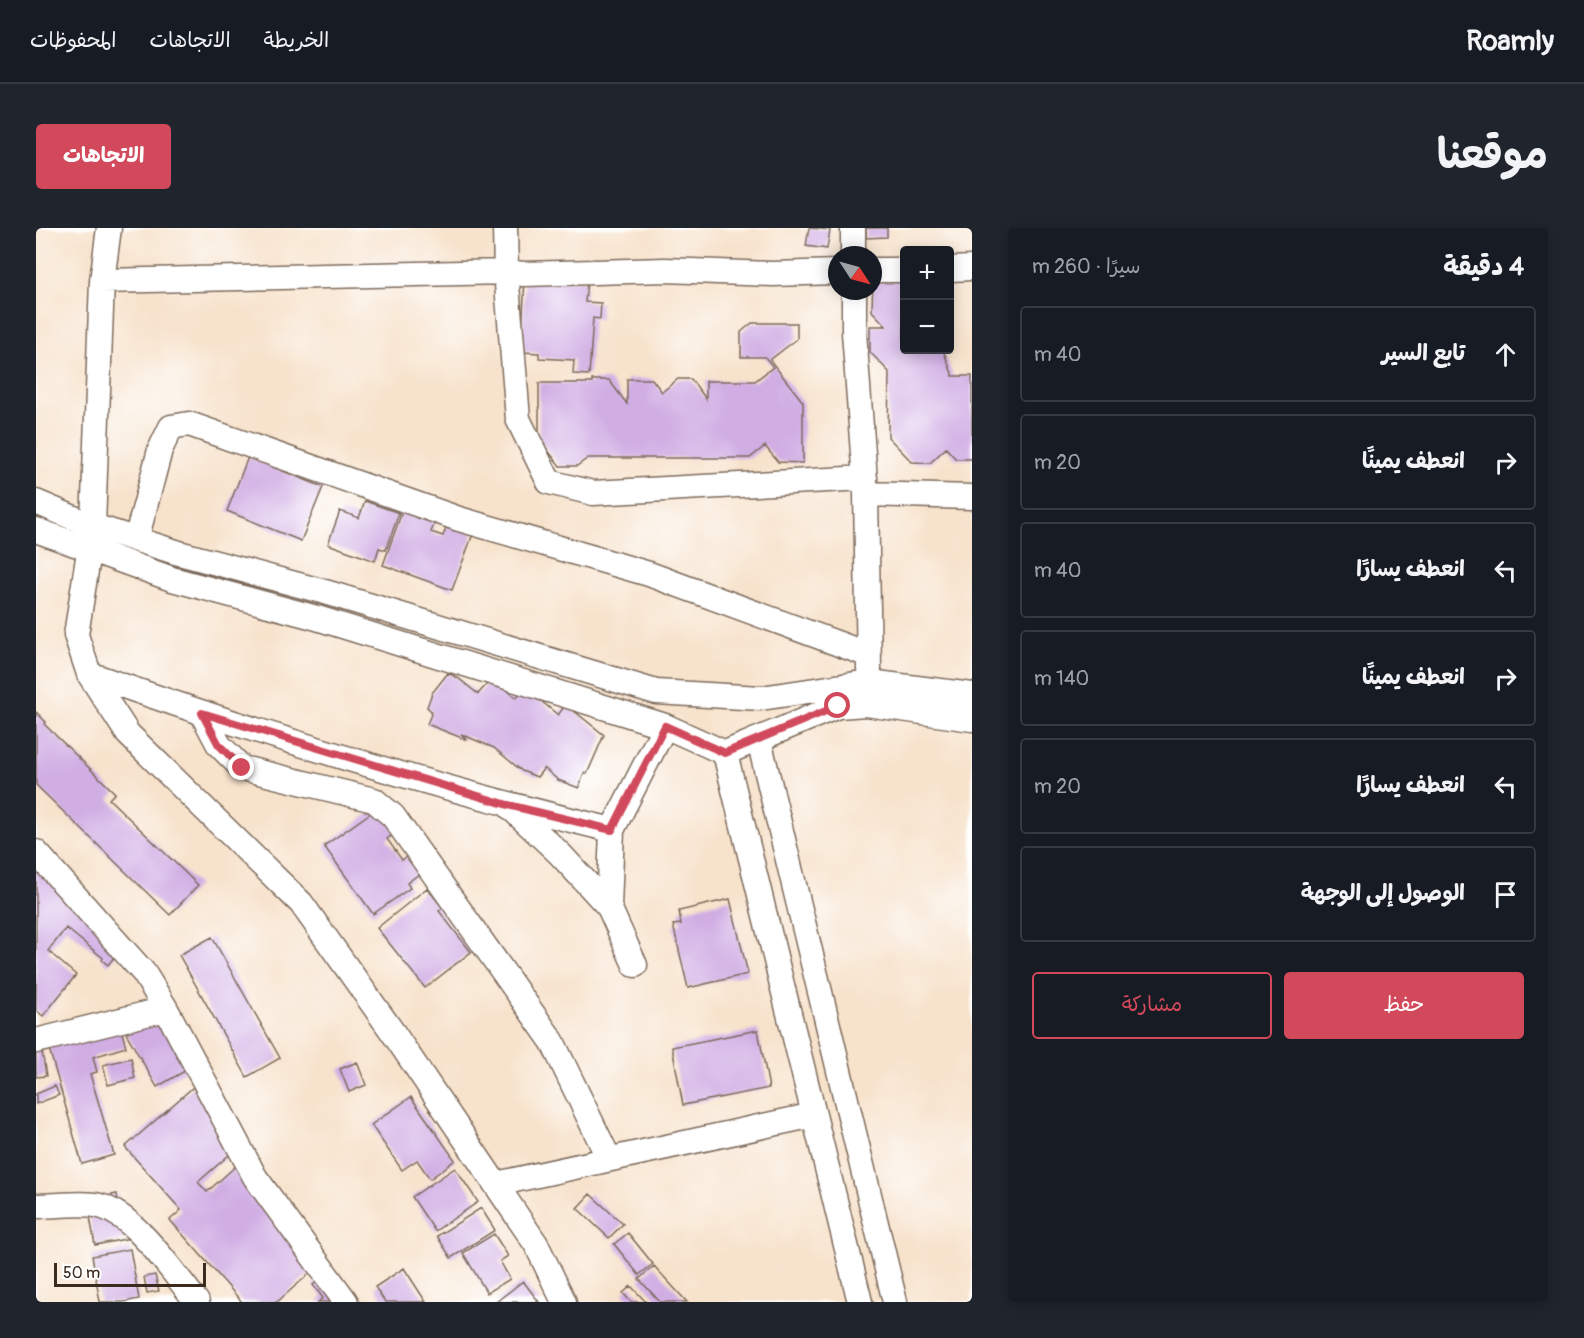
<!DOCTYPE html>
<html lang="ar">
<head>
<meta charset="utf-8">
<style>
	body { margin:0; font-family:Pangolin,"Playpen Sans Arabic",sans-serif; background:#20242c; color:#f1f3f6; direction:rtl }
	.controls { position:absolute; right:18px; top:18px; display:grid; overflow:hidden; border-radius:6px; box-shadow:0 3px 15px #0003 }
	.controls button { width:54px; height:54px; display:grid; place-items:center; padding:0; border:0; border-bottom:2px solid #363941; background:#171b24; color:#f1f3f6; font:30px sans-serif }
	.compass { position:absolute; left:792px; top:18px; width:54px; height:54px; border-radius:50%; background:#171b24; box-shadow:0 3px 15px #0003; rotate:126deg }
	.scale { position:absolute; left:18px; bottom:15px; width:152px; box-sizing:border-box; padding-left:6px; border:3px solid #3b2a1e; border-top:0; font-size:16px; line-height:21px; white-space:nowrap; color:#3b2a1e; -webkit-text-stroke:4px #fff; paint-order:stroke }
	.stop { position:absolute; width:18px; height:18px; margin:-14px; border:4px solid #d1495b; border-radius:50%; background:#fff }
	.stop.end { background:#d1495b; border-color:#fff; box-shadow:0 2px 6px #0008 }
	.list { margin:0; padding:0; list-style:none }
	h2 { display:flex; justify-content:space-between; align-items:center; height:78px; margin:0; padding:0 24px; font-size:26px }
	h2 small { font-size:20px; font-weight:400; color:#9ea1a6 }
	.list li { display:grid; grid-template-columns:39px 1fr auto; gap:18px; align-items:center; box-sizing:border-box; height:96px; margin:0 12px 12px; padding:0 12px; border:2px solid #363941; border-radius:6px }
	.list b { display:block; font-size:22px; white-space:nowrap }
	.list em { font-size:20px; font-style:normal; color:#9ea1a6 }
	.actions { display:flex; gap:12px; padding:18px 24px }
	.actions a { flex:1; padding:14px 0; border:2px solid #d1495b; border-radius:6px; text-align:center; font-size:21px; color:#d1495b }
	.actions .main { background:#d1495b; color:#fff }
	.icon { flex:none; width:33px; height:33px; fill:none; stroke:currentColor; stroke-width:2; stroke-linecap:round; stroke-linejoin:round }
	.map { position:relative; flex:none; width:936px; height:1074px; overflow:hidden; direction:ltr; border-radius:6px }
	header { display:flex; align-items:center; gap:36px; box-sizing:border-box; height:84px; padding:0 30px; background:#171b24; border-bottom:2px solid #363941 }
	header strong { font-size:28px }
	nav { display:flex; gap:33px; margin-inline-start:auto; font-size:21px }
	.intro { display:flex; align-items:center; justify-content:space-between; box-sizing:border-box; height:144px; padding:0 36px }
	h1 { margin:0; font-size:42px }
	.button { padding:15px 27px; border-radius:6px; background:#d1495b; color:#fff; font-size:21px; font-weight:700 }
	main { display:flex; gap:36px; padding:0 36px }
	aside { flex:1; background:#171b24; border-radius:6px; box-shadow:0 3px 15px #0003 }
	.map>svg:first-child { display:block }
	.building { fill:#d0aee4 }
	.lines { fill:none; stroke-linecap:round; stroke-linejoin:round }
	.minor-casing { stroke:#7d6a5b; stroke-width:27 }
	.minor { stroke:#fff; stroke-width:24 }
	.route { stroke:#d1495b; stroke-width:8 }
</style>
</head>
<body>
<header>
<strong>Roamly</strong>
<nav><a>الخريطة</a><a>الاتجاهات</a><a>المحفوظات</a></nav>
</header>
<div class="intro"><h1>موقعنا</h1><a class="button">الاتجاهات</a></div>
<main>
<aside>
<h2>4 دقيقة<small>سيرًا · 260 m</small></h2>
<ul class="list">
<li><svg class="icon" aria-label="ahead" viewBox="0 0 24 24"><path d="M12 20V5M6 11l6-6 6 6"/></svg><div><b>تابع السير</b></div><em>40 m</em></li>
<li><svg class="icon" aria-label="right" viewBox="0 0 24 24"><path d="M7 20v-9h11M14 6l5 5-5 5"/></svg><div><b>انعطف يمينًا</b></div><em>20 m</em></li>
<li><svg class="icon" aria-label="left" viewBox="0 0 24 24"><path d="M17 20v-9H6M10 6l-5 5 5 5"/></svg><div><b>انعطف يسارًا</b></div><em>40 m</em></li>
<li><svg class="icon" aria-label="right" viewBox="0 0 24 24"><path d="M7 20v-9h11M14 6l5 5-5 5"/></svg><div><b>انعطف يمينًا</b></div><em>140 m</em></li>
<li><svg class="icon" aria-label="left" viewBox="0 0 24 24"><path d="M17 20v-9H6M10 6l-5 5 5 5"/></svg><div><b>انعطف يسارًا</b></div><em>20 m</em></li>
<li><svg class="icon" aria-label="arrive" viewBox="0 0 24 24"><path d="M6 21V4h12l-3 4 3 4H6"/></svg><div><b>الوصول إلى الوجهة</b></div></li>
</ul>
<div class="actions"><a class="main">حفظ</a><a>مشاركة</a></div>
</aside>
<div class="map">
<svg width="936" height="1074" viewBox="0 0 936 1074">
	<rect width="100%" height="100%" fill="#fff"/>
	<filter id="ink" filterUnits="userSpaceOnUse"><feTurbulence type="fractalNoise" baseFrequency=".0167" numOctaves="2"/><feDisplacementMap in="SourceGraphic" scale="12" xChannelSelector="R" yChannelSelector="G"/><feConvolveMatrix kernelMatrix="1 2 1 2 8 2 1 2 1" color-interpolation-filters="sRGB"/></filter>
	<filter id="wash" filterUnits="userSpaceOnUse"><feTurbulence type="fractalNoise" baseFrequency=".008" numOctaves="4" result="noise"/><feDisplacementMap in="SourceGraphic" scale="24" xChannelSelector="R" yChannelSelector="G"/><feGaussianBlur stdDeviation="1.35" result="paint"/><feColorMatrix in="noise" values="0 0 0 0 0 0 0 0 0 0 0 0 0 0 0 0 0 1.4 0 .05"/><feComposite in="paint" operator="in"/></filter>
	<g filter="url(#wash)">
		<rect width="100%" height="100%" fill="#f7e2cb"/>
		<g id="blocks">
			<path class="building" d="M773 0 794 2 791 21 770 18Z
				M830 0H851V9L830 10Z
				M837 48H868V122H907L917 148H936V231H920L910 220 894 235 876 234 852 209 853 144 834 124V98H850L836 83Z
				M489 50 551 53 549 74 565 75 564 91 557 90 553 147 537 146 538 132 503 130V125L485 124Z
				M716 95H761V111L734 132 767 174V235L742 234 729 218 714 230H552L541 238H524L503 211V155H556V152H573L591 176V151H616L626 164 642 151H655L670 171V153H719L737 139 729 129H705V104Z
				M212 229 287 259 265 313 191 283Z
				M329 273 363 285 350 322 343 320 339 333 292 316 304 283 323 290Z
				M367 281 400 292 395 304 407 308 411 297 437 306 416 362 347 337Z
				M412 445 422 450 442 466 452 455 472 463 480 470 485 464 505 473 522 487 528 479 538 483 568 507 551 546 548 545 543 560 522 552 508 540 501 549 486 543 458 520 425 506 431 512 391 496 396 484 391 479 396 465Z
				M0 484 10 494 8 496 79 565 73 571 162 657 134 687 0 557Z
				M343 579 361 604 351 611 366 632 371 628 383 646 371 655 374 660 337 686 288 618Z
				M0 636 83 723 72 737 66 732 67 730 30 700 12 723 40 747 7 788 0 782Z
				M391 660 407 680 403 683 435 724 389 760 341 700Z
				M694 671 712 746 652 760 637 697 645 696 643 683Z
				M176 709 244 830 211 849 143 727Z
				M137 778 168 832 121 859 90 805Z
				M80 783 90 819 57 829 61 844 54 846 78 927 46 936 10 810Z
				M722 802 733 860 647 877 636 819Z
				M0 811H4L10 848 0 849Z
				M95 830 99 850 72 857 67 837Z
				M321 834 330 857 313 864 304 841Z
				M163 854 201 920 162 954 171 964 202 936 281 1039 241 1074H206L134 992 145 982 89 919Z
				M19 858 23 867 0 876V866Z
				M375 869 419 932 394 951 381 932 366 942 335 897Z
				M419 940 442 974 399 1003 376 969Z
				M81 966 84 986 100 1009 59 1017 51 972Z
				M554 966 587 996 573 1010 541 980Z
				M445 980 459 1002 415 1030 401 1008Z
				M592 1005 617 1036 603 1047 578 1016Z
				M458 1006 472 1028 464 1033 474 1051 451 1065 427 1025Z
				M94 1021 103 1071 88 1074H64L56 1028Z
				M618 1038 651 1074H624L603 1051Z
				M368 1040 390 1074H349L339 1059Z
				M119 1047 123 1063 111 1065 108 1049Z
				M286 1050 321 1074H282L287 1070 277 1057Z
				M487 1053 503 1074H460Z
				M595 1058 610 1074H595L587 1065Z"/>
		</g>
	</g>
	<g filter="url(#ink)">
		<use href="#blocks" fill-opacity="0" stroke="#7d6a5b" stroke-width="1.5"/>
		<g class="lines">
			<defs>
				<path id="minor" d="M73 0 66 53 57 298 40 407 53 446 92 506 265 675 358 806 500 1016 528 1074
					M469 0 470 44 488 46 629 42 737 46 801 44
					M817 0V27
					M914 41 936 40
					M837 42H868
					M66 53 470 44 482 191 513 254 557 265 829 250
					M818 63V104L830 266 833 441
					M830 266 936 269
					M0 274 57 298 143 325 289 364 620 464 725 470 833 454 936 467
					M0 302 136 351 281 390 629 498 689 525 802 478 830 476 936 491
					M100 312 124 222 135 199 153 196 423 291 613 346 833 427
					M53 446C224 506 399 560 576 602
					M166 485 183 517 206 540 338 572 357 588 516 813 573 931
					M723 512 859 1074
					M689 525 824 1074
					M474 579 524 626 573 679
					M0 624 108 745 130 781 219 949 310 1074
					M599 737 573 679 576 602 629 498
					M0 813 130 781
					M460 956 778 887
					M0 978C17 978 50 974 64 978 100 988 137 1045 161 1074"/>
			</defs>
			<use href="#minor" class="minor-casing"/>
			<use href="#minor" class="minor"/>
		</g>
	</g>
	<g class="lines" filter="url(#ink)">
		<path class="route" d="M206 540 183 517 166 485 472 577 576 602 629 498 689 525 802 478"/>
	</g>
</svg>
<div class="controls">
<button>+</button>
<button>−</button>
</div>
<svg class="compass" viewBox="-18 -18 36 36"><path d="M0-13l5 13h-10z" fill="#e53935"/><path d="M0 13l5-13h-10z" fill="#9ea1a6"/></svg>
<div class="scale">50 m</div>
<div class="stop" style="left:802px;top:478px"></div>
<div class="stop end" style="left:206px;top:540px"></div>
</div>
</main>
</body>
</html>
